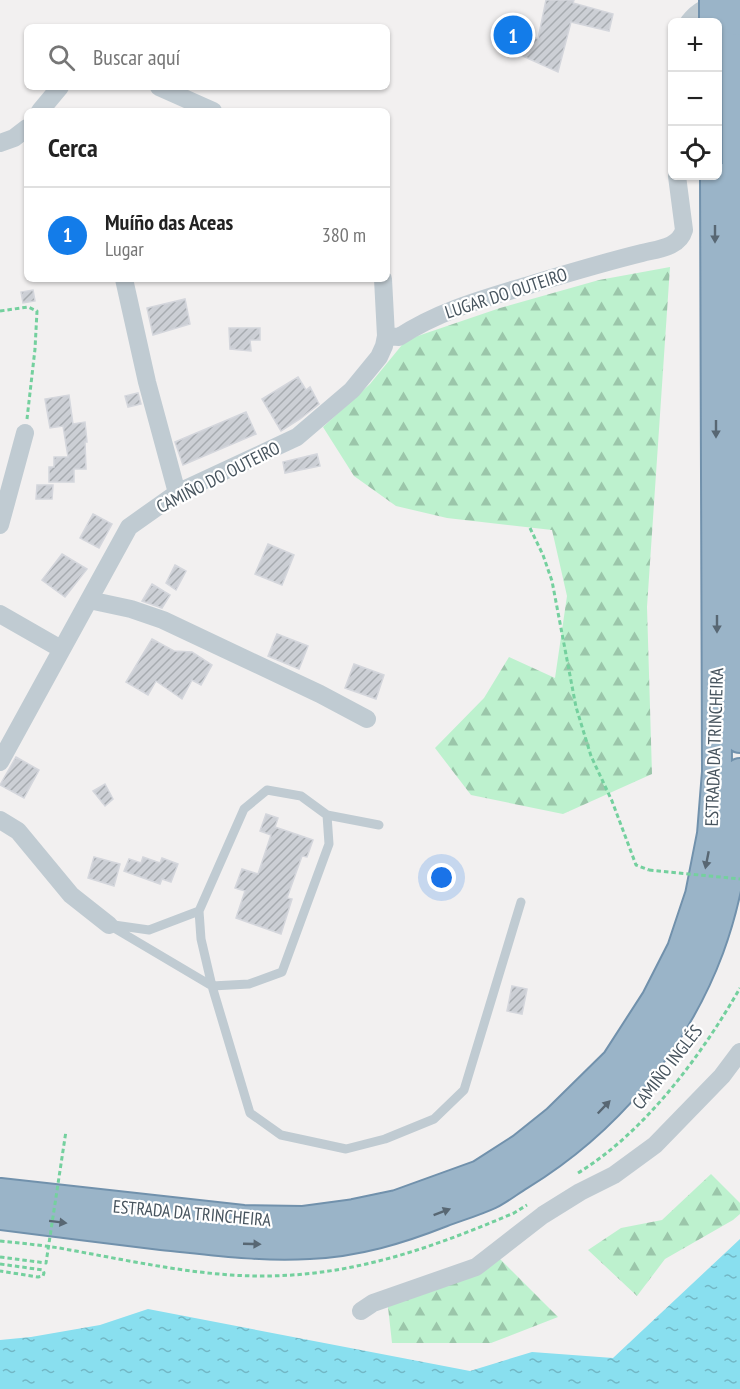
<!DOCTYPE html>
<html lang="es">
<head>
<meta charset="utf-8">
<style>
	body { margin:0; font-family:"PT Sans Narrow",sans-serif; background:#f6f6f6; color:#222 }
	.controls { position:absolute; right:18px; top:18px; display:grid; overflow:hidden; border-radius:9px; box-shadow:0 2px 4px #0004 }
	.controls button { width:54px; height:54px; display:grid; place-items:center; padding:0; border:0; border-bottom:2px solid #e0e0e0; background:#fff; color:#222; font:30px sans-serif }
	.you { position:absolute; left:442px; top:878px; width:21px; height:21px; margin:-15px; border:4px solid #fff; border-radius:50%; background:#1a73e8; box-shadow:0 0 0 9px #1a73e833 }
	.badge { display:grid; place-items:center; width:39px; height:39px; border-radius:50%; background:#137ce9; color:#fff; font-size:20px; font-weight:700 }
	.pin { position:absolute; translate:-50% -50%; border:3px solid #fff; box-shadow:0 2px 6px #0006 }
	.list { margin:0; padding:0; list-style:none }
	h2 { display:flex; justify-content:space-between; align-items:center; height:78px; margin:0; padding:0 24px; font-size:26px }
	h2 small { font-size:20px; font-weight:400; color:#767676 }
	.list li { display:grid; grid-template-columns:39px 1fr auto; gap:18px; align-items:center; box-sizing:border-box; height:96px; padding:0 24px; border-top:2px solid #e0e0e0 }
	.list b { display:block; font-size:22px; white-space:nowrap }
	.list p { margin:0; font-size:20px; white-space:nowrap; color:#767676 }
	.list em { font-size:20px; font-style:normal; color:#767676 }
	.icon { flex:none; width:33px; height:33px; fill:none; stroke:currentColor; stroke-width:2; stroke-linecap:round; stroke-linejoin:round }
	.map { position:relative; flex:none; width:740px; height:1389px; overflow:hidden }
	.search { position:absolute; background:#fff; box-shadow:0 2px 4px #0004; left:24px; top:24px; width:366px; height:66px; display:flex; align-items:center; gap:15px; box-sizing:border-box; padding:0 21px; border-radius:9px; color:#767676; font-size:22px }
	.panel { position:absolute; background:#fff; box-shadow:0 2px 4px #0004; left:24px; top:108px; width:366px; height:174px; border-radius:9px }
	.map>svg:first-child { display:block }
	.forest { fill:url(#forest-firs) }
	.water { fill:url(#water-ripples) }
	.building { fill:url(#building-hatch); stroke:#d4d6dc; stroke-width:1.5 }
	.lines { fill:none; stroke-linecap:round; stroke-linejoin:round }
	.trunk-casing { stroke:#7191ac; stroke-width:32 }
	.path { stroke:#74d09e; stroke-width:3; stroke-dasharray:4.5 3; stroke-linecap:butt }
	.service { stroke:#c0cbd2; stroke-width:9 }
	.minor { stroke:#c0cbd2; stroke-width:18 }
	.trunk { stroke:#9ab4c8; stroke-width:28 }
	.trunk-bridge-casing { stroke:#7191ac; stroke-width:32; stroke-linecap:butt }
	.path-bridge { stroke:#74d09e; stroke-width:3; stroke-dasharray:4.5 3; stroke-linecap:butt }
	.trunk-bridge { stroke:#9ab4c8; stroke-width:28 }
	.oneway { fill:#586773 }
	.labels { text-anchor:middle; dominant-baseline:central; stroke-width:4.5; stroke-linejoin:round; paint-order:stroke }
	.street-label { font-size:18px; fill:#47545e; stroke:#fff }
</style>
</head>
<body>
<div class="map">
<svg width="740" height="1389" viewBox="0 0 740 1389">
	<defs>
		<pattern id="forest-firs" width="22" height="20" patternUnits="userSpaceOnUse" patternTransform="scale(1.5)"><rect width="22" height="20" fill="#bdf1ce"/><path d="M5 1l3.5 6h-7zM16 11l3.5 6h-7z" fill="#9bc6aa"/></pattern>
		<pattern id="water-ripples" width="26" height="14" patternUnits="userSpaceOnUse" patternTransform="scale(1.5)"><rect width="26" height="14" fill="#89dfef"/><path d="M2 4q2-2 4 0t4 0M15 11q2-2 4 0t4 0" fill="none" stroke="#72b7c5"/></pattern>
		<pattern id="building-hatch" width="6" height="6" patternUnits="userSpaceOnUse" patternTransform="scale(1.5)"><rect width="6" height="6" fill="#cccfd5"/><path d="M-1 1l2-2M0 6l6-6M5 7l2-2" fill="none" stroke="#a7abb0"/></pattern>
	</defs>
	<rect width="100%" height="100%" fill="#f2f0f0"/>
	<path class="forest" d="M670 267 647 607 652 774 563 814 471 795 435 748 484 698 509 657 555 678 567 596 552 530 447 518 396 506 354 476 323 427 370 384 406 340 500 308 599 280Z
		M711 1174 740 1203V1214L733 1220 665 1259 637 1296 588 1250 621 1228 662 1220Z
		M497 1256 558 1317 491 1343H392L388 1307Z"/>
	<path class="water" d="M740 1239V1389H0V1340L31 1337 100 1325 148 1309 470 1371 532 1352 613 1358Z"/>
	<path class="building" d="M546 0H574L573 3 613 14 609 31 571 22 558 72 494 43 503 26 538 39Z
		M33 290 35 301 23 303 21 292Z
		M185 299 190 324 153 335 147 308Z
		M229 328H260V340H250L251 351 230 349Z
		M298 377 306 390 310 387 319 404 300 419 281 431 262 399Z
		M138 393 141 404 128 407 125 396Z
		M69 395 73 424 85 422 87 442H85L86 469H74V482H49V467H54V457H68L63 426 50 428 45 399Z
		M246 412 256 434 183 465 175 442Z
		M317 454 320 466 285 473 283 462Z
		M37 485H53L52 499H36Z
		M93 514 112 524 99 548 80 538Z
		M268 544 294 555 282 585 255 574Z
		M62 554 87 569 65 597 42 580Z
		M175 565 186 571 176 590 166 583Z
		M152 584 170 595 162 608 142 601Z
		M277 634 308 646 299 669 268 656Z
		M152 639 174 651 192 652 212 665 201 685 192 680 182 699 156 681 148 695 126 682Z
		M354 664 384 675 376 699 345 688Z
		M16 757 39 770 24 798 0 785Z
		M105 784 113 799 105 806 93 791Z
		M266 814 278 818 275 827 313 840 307 857 302 856 287 898 292 899 281 934 236 918 245 891 235 888 242 869 258 874 271 835 260 831Z
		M94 857 120 864 114 886 88 878Z
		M143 857 160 863 162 858 178 864 171 882 162 879 160 884 124 871 129 859 141 863Z
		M512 986 527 989 522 1014 507 1011Z"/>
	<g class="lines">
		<defs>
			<path id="trunk" d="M736 21 740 738
				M0 1193 243 1220 302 1221 354 1214 397 1205 480 1175 522 1148 557 1120 616 1062 656 1000 682 949 700 895 712 834 717 772 715 176
				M0 1215C54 1222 108 1228 162 1235 211 1240 260 1247 309 1244 356 1242 399 1229 442 1212 458 1206 475 1201 490 1194 500 1189 510 1181 520 1175 605 1123 674 1042 709 948 730 891 737 833 740 773"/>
		</defs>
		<use href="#trunk" class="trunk-casing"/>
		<path class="path" d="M0 311 28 307 37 311 35 349 27 419
			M530 528 543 555 552 581 576 707 591 756 612 801 636 865 649 870
			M578 1173C645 1132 701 1056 740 988
			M0 1241C20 1243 40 1245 59 1248 116 1258 173 1271 231 1275 335 1282 420 1253 514 1213L527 1205
			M0 1264 43 1270 44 1273 43 1276 38 1277 0 1271"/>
		<path class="service" d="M199 911 201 939 212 986 249 984 282 972 329 844 327 815
			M109 925 212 986 250 1113 281 1135 346 1149 385 1139 434 1119 464 1090 521 902
			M114 925 149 930 199 911 244 809 267 790 301 796 327 815 379 825"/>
		<path class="minor" d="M689 22C698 10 708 6 722 3
			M159 87 213 111
			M40 111 60 87
			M0 143 14 138 27 128
			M124 279 147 382 177 493
			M386 336 399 337C437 312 479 300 522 287 562 275 601 263 642 253 657 249 679 248 684 230L677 176
			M0 525 25 433
			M89 600 131 609 163 620 320 694 367 719
			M0 614 61 649
			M0 762 129 527 177 493 297 437 352 390 379 357 384 346 386 336 383 279
			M0 820 18 831 71 895 109 925
			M361 1311 373 1303 476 1267 543 1215 580 1192 614 1175 655 1145 722 1076 740 1052"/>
		<use href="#trunk" class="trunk"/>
		<defs>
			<path id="trunk-bridge" d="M714 0V22
				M736 0V21"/>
		</defs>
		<use href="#trunk-bridge" class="trunk-bridge-casing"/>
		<path class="path-bridge" d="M649 870 740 879
			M0 1257 46 1263 66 1131"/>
		<use href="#trunk-bridge" class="trunk-bridge"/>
	</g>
	<defs><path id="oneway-solid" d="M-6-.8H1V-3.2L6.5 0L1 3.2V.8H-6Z" transform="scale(1.5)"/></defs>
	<g class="oneway">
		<use href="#oneway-solid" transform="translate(715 234) rotate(90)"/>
		<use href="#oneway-solid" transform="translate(716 429) rotate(90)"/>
		<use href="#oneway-solid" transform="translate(717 624) rotate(90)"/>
		<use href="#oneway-solid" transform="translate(707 860) rotate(101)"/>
		<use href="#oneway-solid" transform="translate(604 1107) rotate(-46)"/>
		<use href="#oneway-solid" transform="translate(442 1212) rotate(-21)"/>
		<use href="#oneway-solid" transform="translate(58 1222) rotate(7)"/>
		<use href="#oneway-solid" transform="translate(252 1244) rotate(2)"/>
	</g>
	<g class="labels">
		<g class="street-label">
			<text transform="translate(506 293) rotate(-18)">LUGAR DO OUTEIRO</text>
			<text transform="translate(218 477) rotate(-27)">CAMIÑO DO OUTEIRO</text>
			<text transform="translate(714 747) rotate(-88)">ESTRADA DA TRINCHEIRA</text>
			<text transform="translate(667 1067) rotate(-52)">CAMIÑO INGLÉS</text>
			<text transform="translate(192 1213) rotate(5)">ESTRADA DA TRINCHEIRA</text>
		</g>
	</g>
</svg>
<div class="controls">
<button>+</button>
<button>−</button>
<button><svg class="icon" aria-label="locate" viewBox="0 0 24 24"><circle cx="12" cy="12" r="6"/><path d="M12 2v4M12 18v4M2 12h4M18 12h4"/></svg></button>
</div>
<div class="you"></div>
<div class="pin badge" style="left:513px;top:35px">1</div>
<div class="search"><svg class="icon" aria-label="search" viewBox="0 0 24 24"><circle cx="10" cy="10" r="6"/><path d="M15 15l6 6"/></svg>Buscar aquí</div>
<section class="panel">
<h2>Cerca<small></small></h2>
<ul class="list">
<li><span class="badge">1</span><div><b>Muíño das Aceas</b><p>Lugar</p></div><em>380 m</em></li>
</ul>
</section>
</div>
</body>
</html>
